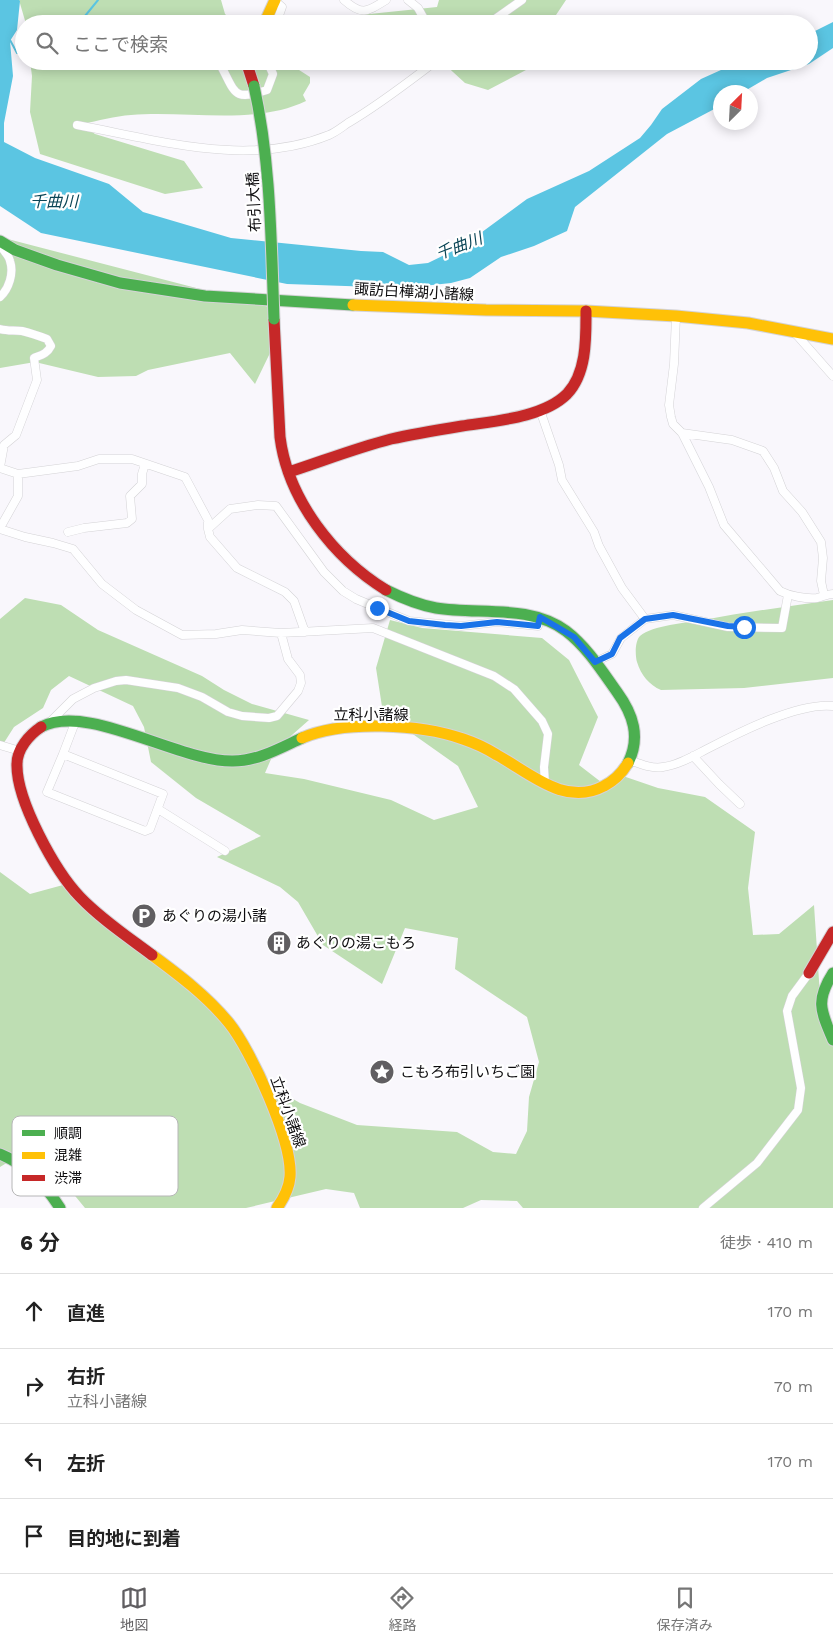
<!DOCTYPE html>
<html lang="ja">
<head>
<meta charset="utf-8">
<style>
	body { margin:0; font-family:"Work Sans","Noto Sans JP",sans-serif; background:#f6f6f6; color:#222 }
	.compass { position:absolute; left:713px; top:85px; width:45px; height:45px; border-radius:50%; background:#fff; box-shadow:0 2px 12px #0003; rotate:24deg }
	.stop { position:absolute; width:15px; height:15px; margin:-11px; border:4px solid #1a73e8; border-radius:50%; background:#fff }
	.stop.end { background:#1a73e8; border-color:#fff; box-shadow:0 1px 5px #0008 }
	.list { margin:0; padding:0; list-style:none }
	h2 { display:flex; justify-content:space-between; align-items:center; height:65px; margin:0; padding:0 20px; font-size:21px }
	h2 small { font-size:16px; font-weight:400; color:#767676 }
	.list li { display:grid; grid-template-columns:32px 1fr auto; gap:15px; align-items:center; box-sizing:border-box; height:75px; padding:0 20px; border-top:1px solid #e0e0e0 }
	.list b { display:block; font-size:19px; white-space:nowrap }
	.list p { margin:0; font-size:16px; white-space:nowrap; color:#767676 }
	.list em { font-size:16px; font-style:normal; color:#767676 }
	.icon { flex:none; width:28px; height:28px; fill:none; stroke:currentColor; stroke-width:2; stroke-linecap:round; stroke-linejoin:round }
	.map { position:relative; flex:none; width:833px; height:1208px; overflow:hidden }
	.search { position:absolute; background:#fff; box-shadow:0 2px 12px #0003; left:15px; right:15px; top:15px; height:55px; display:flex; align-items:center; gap:12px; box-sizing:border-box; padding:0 18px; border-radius:28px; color:#767676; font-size:19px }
	.sheet { height:365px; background:#fff }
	nav { display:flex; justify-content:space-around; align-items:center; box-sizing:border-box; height:70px; border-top:1px solid #e0e0e0; background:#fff; font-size:14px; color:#767676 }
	nav a { display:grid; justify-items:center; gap:2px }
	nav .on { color:#605e61 }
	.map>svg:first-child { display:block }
	.forest { fill:#bedeb3 }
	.water { fill:#5bc5e2 }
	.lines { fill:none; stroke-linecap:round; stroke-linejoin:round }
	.stream { stroke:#5bc5e2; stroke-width:2 }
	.street-casing { stroke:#d4d3d6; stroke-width:9 }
	.fast-casing { stroke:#d4d3d6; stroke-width:13 }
	.slow-casing { stroke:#d4d3d6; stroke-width:13 }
	.jam-casing { stroke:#d4d3d6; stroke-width:13 }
	.street { stroke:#fefeff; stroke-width:8 }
	.fast { stroke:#4caf50; stroke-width:11 }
	.slow { stroke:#ffc107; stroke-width:11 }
	.jam { stroke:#c62828; stroke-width:11 }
	.fast-bridge-casing { stroke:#d4d3d6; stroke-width:13; stroke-linecap:butt }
	.fast-bridge { stroke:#4caf50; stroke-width:11 }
	.route { stroke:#1a73e8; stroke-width:6 }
	.labels { text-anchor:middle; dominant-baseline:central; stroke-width:4.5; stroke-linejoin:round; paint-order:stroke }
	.street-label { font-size:15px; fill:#0d0c0e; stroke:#fff }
	.poi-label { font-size:15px; fill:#0d0c0e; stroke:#fff; text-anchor:start }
	.water-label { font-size:16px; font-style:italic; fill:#0a4556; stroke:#fff }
	.key { fill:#fff; stroke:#b6b6b7; stroke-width:1 }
	.key-label { font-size:14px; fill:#0d0c0e }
</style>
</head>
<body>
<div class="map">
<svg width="833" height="1208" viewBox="0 0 833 1208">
	<rect width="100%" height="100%" fill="#f9f7fc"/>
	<path class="forest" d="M19 0H221L225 14 236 24H26Z
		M439 0H566L550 24H361L360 15 437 7Z
		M30 61H285L310 77V83L303 95 306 101C254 126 186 110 131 115 115 116 98 121 82 124L95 134 184 161 203 188 165 194 40 154 30 112 32 76Z
		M441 61H543L488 90 465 83Z
		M0 237 269 307 270 353 255 384 230 353 148 370 136 376 98 377 35 362 0 368Z
		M25 598 61 605 98 630 202 676 224 690 252 704 309 720 275 750 265 773 304 779 391 800 434 820 478 807 458 766 383 713 376 668 390 620 422 628 542 638 569 660 598 717 579 765 601 782 620 775 658 788 705 797 755 832 748 888 753 935 779 934 814 905 822 1026 833 1023V1208H523L517 1201 481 1200 463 1208H360L354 1193 326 1189 246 1208H85L62 1180 28 1150 0 1167V872L30 894 63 885 217 1015 238 1044 253 1076 300 1103 357 1125 457 1132 493 1152 516 1154 527 1131 529 1097 539 1062 527 1017 455 969 458 938 405 928 382 984 323 945 298 902 280 887 217 857 261 836 196 798 151 762 144 727 133 706 69 676 51 690 43 708 14 727 0 749V619Z
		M833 600V678L744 688 661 690C649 685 641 675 637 662 635 655 635 641 640 636 653 625 686 623 703 620 746 612 790 606 833 600Z"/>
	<path class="water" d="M0 0H19L20 1 17 30 10 41 13 76 4 123V142L35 158 109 184 143 212 231 238 361 251 383 252 409 265 428 263 463 246 527 199 589 171 640 138 651 125 662 109 701 79 732 65 745 61H809V34L833 22V48L809 64 767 78 743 92H720V106L667 134 575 207 567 231 534 246 501 257 470 278 451 283 404 288 287 284 41 233 0 206Z"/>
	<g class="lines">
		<path class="stream" d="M75 24 85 16 98 0
			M10 40 17 53 24 52"/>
		<defs>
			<path id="street" d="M344 0C362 16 367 12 386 0
				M408 0 418 8 427 24
				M275 1 282 7 276 24
				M488 24 522 0
				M221 66C236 94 233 101 267 90L273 74 267 61
				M77 125C159 140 248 168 329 135 336 132 342 127 348 123 379 105 407 83 436 61
				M0 244C2 250 9 255 10 261 14 273 9 289 0 297
				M676 316 674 364 669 405 671 417 673 424 682 433 709 487 724 525 780 591C790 596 805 599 817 598 822 597 827 594 833 594
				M0 329C7 331 14 330 22 331 30 333 39 336 47 339L51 346C47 354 41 355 34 358L37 380 16 435 4 445 0 467
				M795 333 833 376
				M540 410 559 465 562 480 594 532 599 546 622 588 645 619
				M682 433 732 440 763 451 774 468 783 491 802 512 821 542 823 558 821 581 824 595
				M0 468 18 474V496L0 528
				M18 474 78 466 99 459H132L185 477 208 520V529
				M0 529 25 537 53 543 73 549 102 584 136 610 182 635 216 634 242 630 281 633 373 628 494 676 514 689 542 721 548 734 544 767 545 784
				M68 532 84 528 127 523 132 519 130 496 142 484V474L145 464
				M305 632 294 601 285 592 237 568 210 537 208 529 230 509 258 505 276 506 324 572 343 591 356 599 409 621 461 626 497 622 538 626 540 617
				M595 662 612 654 621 638 645 619 673 615 728 627 782 628 788 595
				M51 721 73 699 94 688 116 681 126 680 178 688 202 697 228 712 242 716 269 718 277 716 298 691 301 683 300 675 288 659 281 633
				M0 745 20 751
				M63 754 163 794 150 829 145 831 47 792Z
				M63 754 76 720
				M693 756 719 784 740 804
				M629 760C640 764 652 769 663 767 679 765 695 755 709 748 740 732 799 702 833 706
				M158 809 225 851
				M703 1208 757 1163 798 1110 801 1088 787 1011 792 996 809 973"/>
			<path id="fast" d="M0 241 15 250 57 265 120 283 205 296 353 305
				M386 590C402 598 419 605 436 608 479 615 529 604 566 631 587 647 602 671 617 692 633 714 641 737 628 763
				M41 727C87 702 179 762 233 761 258 761 280 748 302 738
				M833 973C815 1001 821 1011 833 1040
				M0 1154C27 1165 45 1184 60 1208"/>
			<path id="slow" d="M264 24 275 0
				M353 305 486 310 586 311 676 316 748 323 833 339
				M302 738C344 720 420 724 463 739 475 743 486 748 497 755 530 773 565 807 604 786 614 781 622 773 628 763
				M152 955C179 975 207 996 229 1023 251 1050 293 1142 290 1177 289 1189 284 1198 277 1208"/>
			<path id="jam" d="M246 61 254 86
				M274 319 280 437C288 500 334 558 386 590
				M289 472C323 461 356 448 391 439 414 434 438 430 462 426 493 421 543 418 567 394 587 373 586 338 586 311
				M41 727C29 735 17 749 17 764 16 800 55 871 80 897 101 919 128 937 152 955
				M809 973 833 932"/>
		</defs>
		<use href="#street" class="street-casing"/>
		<use href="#fast" class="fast-casing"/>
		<use href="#slow" class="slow-casing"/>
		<use href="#jam" class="jam-casing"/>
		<use href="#street" class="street"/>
		<use href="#fast" class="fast"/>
		<use href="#slow" class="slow"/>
		<use href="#jam" class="jam"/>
		<defs>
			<path id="fast-bridge" d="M254 86C271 163 271 241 274 319"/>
		</defs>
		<use href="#fast-bridge" class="fast-bridge-casing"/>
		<use href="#fast-bridge" class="fast-bridge"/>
	</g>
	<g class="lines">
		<path class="route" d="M377 608 409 621 445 625 461 626 497 622 538 626 540 617 574 637 595 662 612 654 620 638 645 619 673 615 728 626 744 627"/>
	</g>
	<defs>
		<symbol id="parking-disc" viewBox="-11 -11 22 22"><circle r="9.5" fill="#605e61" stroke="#fff"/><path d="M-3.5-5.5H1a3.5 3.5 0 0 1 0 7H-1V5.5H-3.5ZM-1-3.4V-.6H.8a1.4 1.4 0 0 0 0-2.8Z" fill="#fff"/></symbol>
		<symbol id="building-disc" viewBox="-11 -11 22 22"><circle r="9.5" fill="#605e61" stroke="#fff"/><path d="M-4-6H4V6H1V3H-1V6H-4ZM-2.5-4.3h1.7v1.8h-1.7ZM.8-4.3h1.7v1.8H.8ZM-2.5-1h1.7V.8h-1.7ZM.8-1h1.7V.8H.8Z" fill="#fff"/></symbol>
		<symbol id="sight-disc" viewBox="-11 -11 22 22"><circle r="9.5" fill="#605e61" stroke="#fff"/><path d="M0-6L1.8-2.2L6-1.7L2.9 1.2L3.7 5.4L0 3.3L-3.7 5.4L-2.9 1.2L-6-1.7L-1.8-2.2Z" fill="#fff"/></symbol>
	</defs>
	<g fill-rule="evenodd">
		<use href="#parking-disc" x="130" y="902" width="28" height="28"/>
		<use href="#building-disc" x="265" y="929" width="28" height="28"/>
		<use href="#sight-disc" x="368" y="1058" width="28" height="28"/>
	</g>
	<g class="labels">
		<g class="street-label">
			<text transform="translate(254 202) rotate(-93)">布引大橋</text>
			<text transform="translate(414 292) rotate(3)">諏訪白樺湖小諸線</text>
			<text x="371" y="715">立科小諸線</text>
			<text transform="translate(288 1112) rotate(70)">立科小諸線</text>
		</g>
		<g class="poi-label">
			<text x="162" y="916">あぐりの湯小諸</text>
			<text x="296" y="943">あぐりの湯こもろ</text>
			<text x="400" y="1072">こもろ布引いちご園</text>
		</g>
		<g class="water-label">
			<text x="54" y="201">千曲川</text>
			<text transform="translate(459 246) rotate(-21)">千曲川</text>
		</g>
	</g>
	<rect x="12" y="1116" width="166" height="80" rx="8" class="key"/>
	<rect x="22" y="1130" width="23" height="6" fill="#4caf50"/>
	<rect x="22" y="1152" width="23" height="7" fill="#ffc107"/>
	<rect x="22" y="1175" width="23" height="6" fill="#c62828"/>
	<g class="key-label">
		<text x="54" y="1138">順調</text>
		<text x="54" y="1160">混雑</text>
		<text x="54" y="1183">渋滞</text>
	</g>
</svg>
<svg class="compass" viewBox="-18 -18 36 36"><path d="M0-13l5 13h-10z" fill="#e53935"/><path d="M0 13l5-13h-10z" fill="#767676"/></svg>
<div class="stop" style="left:744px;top:627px"></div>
<div class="stop end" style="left:377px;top:608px"></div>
<div class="search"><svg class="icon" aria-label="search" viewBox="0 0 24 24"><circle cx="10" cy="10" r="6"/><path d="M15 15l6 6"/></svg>ここで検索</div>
</div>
<section class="sheet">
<h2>6 分<small>徒歩 · 410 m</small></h2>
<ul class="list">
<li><svg class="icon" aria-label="ahead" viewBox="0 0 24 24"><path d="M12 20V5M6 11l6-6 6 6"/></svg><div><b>直進</b></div><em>170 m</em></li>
<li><svg class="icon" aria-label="right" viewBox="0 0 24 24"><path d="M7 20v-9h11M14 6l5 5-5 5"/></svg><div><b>右折</b><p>立科小諸線</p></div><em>70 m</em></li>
<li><svg class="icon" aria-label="left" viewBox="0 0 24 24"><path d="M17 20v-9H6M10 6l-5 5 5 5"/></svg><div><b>左折</b></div><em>170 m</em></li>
<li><svg class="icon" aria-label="arrive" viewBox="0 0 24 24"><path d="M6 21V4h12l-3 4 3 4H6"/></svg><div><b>目的地に到着</b></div></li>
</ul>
</section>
<nav>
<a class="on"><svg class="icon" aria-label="map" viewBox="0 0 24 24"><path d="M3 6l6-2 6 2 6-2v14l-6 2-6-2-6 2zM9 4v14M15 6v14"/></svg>地図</a>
<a><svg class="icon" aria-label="directions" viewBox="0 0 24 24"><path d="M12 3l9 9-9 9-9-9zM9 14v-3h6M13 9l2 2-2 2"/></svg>経路</a>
<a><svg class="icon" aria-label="saved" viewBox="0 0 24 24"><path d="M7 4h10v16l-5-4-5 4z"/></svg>保存済み</a>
</nav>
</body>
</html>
